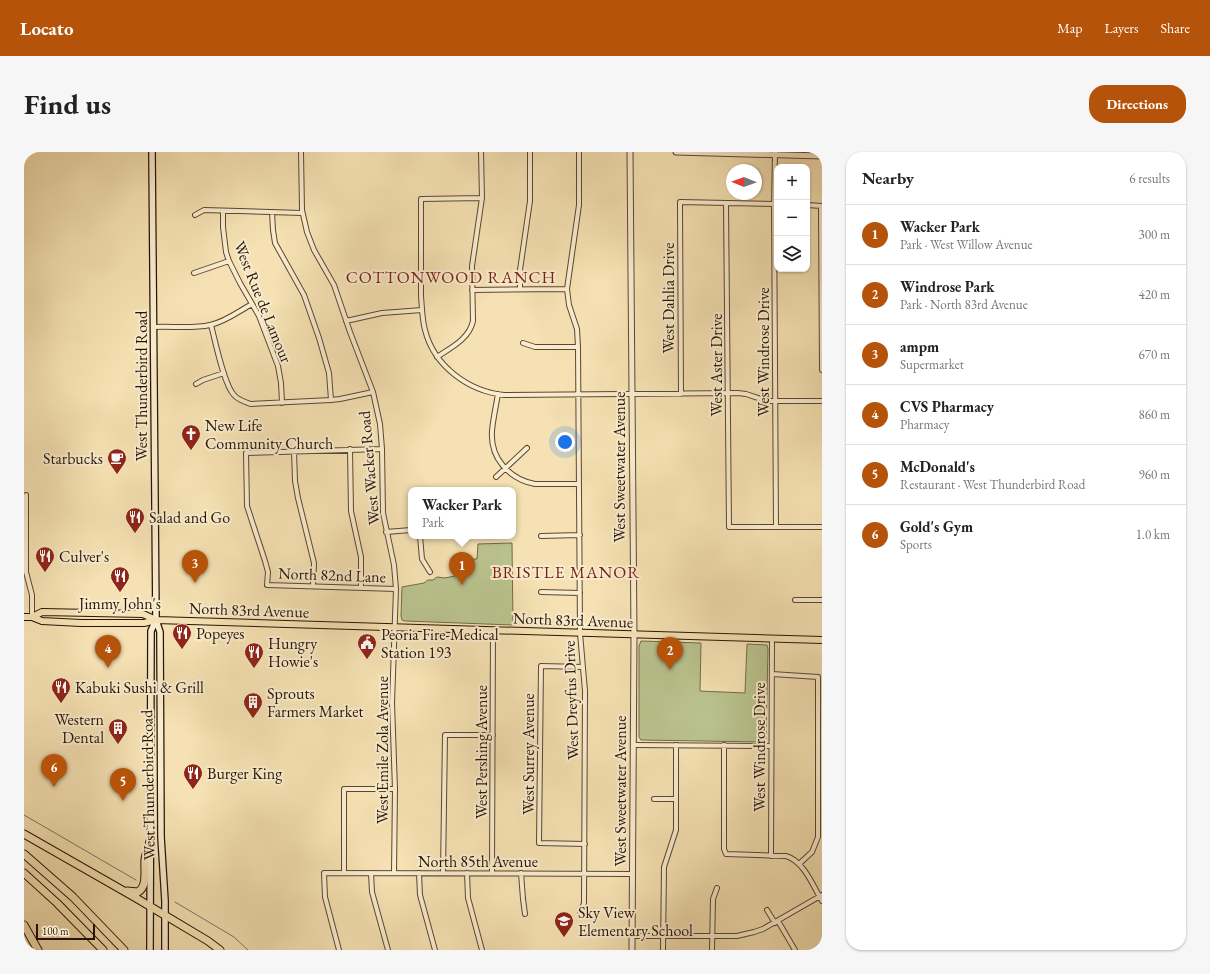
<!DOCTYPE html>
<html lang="en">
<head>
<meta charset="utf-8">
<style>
	body { margin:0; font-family:"EB Garamond",serif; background:#f6f6f6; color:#222 }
	.controls { position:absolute; right:12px; top:12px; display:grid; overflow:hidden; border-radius:8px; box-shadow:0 1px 3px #0004 }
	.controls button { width:36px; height:36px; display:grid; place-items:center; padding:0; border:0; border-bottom:1px solid #e0e0e0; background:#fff; color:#222; font:20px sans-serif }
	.compass { position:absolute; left:702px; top:12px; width:36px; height:36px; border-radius:50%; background:#fff; box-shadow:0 1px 3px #0004; rotate:271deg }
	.scale { position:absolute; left:12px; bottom:10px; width:59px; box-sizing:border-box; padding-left:4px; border:2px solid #2a1304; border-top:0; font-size:11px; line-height:14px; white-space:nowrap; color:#2a1304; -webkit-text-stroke:3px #f8ecce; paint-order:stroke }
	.you { position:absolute; left:541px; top:290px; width:14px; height:14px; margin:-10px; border:3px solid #fff; border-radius:50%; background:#1a73e8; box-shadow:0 0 0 6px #1a73e833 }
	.badge { display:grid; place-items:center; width:26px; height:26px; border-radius:50%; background:#b45309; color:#fff; font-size:13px; font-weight:700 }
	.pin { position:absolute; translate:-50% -33px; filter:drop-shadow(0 1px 2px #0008) }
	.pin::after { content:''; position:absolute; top:21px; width:14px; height:12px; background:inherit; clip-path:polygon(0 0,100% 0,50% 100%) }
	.popup { position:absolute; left:384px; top:335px; width:108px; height:52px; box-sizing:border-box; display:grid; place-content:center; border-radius:8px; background:#fff; filter:drop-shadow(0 1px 3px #0005); font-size:13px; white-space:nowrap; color:#767676 }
	.popup b { font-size:15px; color:#222 }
	.popup::after { content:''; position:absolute; left:50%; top:100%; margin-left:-8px; border:8px solid transparent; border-top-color:#fff }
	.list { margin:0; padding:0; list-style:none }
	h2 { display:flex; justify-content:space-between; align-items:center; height:52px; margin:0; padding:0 16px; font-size:17px }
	h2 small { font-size:13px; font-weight:400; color:#767676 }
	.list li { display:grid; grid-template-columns:26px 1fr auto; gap:12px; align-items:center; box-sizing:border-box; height:60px; padding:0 16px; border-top:1px solid #e0e0e0 }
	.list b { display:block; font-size:15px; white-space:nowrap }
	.list p { margin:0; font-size:13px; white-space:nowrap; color:#767676 }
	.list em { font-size:13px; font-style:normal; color:#767676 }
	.icon { flex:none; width:22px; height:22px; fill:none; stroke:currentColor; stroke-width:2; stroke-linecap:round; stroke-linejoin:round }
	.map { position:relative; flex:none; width:798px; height:798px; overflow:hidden; border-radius:16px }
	header { display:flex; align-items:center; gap:24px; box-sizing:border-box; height:56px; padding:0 20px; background:#b45309; color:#fff }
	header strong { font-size:19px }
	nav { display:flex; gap:22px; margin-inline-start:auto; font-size:14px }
	.intro { display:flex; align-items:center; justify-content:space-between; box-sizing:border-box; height:96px; padding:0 24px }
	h1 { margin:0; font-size:28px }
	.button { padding:10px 18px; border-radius:16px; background:#b45309; color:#fff; font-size:14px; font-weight:700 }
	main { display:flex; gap:24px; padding:0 24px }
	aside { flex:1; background:#fff; border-radius:16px; box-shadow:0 1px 3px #0004 }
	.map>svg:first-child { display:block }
	.green { fill:#bac38e; stroke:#726b49 }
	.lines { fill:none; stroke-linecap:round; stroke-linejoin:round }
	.stream { stroke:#70786e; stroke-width:1 }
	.minor-casing { stroke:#5d4630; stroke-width:6 }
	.tertiary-casing { stroke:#5d4630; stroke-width:7 }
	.secondary-casing { stroke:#2a1304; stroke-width:8 }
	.primary-casing { stroke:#2a1304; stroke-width:8 }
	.motorway-casing { stroke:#2a1304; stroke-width:9 }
	.minor { stroke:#f8ecce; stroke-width:4 }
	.tertiary { stroke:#f8ecce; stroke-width:5 }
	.secondary { stroke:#f8ecce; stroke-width:5.5 }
	.primary { stroke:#f5e1b3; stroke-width:6 }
	.motorway { stroke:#f5e1b3; stroke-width:7 }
	.labels { text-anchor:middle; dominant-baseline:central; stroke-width:4; stroke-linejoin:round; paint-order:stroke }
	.street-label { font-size:16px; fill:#2a1304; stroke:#f8ecce }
	.poi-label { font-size:16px; fill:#2a1304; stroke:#f8ecce; text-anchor:start }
	.neighbourhood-label { font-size:17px; letter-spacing:1px; fill:#7a1f14; stroke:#f8ecce }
</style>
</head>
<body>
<header>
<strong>Locato</strong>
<nav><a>Map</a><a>Layers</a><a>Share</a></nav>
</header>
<div class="intro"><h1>Find us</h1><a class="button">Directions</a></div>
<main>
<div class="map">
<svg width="798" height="798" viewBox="0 0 798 798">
	<rect width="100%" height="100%" fill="#f5e1b3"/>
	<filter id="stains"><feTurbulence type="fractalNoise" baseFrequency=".005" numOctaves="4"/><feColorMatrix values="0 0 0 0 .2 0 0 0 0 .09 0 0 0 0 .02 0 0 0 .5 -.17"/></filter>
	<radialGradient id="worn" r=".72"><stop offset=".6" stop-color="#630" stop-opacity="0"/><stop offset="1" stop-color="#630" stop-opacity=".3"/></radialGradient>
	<path class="green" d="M488 391 489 473 381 469 378 468 377 464 378 435 400 431 404 428H409L413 425 421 426 435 423 434 408 453 407 454 392Z
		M617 489 677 491 676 539 721 541 723 492 743 493 744 497 742 587 738 590 617 588 615 585V494Z"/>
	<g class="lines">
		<path class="stream" d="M0 663 112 728
			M151 750 210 785 224 798"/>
		<defs>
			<path id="minor" d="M277 0 278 58 283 80 290 98 310 133 326 180 349 240 356 272 358 297 359 361 370 413 372 437 368 551 371 637 370 721
				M555 0V53L543 137 545 153 553 177 554 195 556 481 561 539 560 751 556 762
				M751 0 750 52 752 375
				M458 46 397 47V144C398 155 398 167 401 178 410 214 444 239 480 243L714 241 722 242 743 249H798
				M702 51 705 375H798
				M783 53 798 54
				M797 54 798 218
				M199 59V75L202 100 205 109 216 131 235 164 254 214 257 231 258 251
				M248 60 249 78 251 91 280 143 295 186 305 221 307 248
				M171 63 180 58 278 61
				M170 121 205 109
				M496 137V118L506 49V0
				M448 138 543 137
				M322 169 358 161 398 158
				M187 173C191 188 200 233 210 243 214 248 221 250 227 252L307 248 316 247 349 240
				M130 175C148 174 168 177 186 173 201 170 215 159 228 152
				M499 191 511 195H554
				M413 205C428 195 445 187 449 169L448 114 458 46 457 0
				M172 232 179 228 200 221
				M474 242C472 254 469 267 468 279 466 306 485 327 511 332H555
				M657 242 656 50 753 52
				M326 297 327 359 337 405V436
				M358 297 222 301 223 354 241 409 244 420 243 433 372 437
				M270 299 271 329 274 346 290 411 289 434
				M472 325 503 296
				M2 343V420L8 443V465
				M362 380 387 378
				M396 384 398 407 406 420
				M517 384 556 383
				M517 440 556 441
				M771 448H798
				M559 515 517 514 515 691 561 692
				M748 522 794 525V685L788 700 775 712
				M609 593 747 594
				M700 593V697L702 702 762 704C780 709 789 734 798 749
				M630 647H652
				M747 704 748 487
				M320 721V637H371
				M347 721 348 740 364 798
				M395 721 396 743 411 798
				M419 721 421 583H469
				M443 721 444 746 458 798
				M468 721 469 478
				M497 721 499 747 501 762
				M743 758 751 771
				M754 769 771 798
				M608 784H713L730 780 739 777 798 743
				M315 798 301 745 300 721 608 722
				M639 798 640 715 652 678V593
				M688 798 689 747 693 736"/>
			<path id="tertiary" d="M606 0 610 483 608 798
				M652 0 798 4"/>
			<path id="secondary" d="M128 0 132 468 136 480 137 685 141 749V798
				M126 798 127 479 132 468"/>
			<path id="primary" d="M0 465H8L18 469 57 471H120L132 468 798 488
				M8 465 18 460 119 462 132 468"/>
			<path id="motorway" d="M0 682 112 746 184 789 196 798
				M0 702 49 745 100 798
				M0 721 33 751 79 798
				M103 739 114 740C124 734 120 718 121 707 122 701 125 695 126 689
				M0 773 14 798"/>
		</defs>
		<use href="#minor" class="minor-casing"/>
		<use href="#tertiary" class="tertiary-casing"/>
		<use href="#secondary" class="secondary-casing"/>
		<use href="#primary" class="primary-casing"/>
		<use href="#motorway" class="motorway-casing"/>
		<use href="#minor" class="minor"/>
		<use href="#tertiary" class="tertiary"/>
		<use href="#secondary" class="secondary"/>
		<use href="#primary" class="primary"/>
		<use href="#motorway" class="motorway"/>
	</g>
	<defs>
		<symbol id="church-pin" viewBox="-11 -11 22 30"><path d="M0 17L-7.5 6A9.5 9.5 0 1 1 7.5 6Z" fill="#8f2418" stroke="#f8ecce"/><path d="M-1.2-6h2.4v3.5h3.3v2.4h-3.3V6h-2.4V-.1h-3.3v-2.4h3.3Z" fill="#fff"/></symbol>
		<symbol id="cafe-pin" viewBox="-11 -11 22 30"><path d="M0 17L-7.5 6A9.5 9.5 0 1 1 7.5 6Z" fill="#8f2418" stroke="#f8ecce"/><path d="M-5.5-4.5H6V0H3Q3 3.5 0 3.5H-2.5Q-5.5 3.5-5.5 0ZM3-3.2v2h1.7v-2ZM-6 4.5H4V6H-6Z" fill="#fff"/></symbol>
		<symbol id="restaurant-pin" viewBox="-11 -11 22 30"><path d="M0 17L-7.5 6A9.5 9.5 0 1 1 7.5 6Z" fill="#8f2418" stroke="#f8ecce"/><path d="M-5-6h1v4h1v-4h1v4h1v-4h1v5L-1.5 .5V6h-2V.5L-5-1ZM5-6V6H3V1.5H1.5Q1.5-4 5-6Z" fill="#fff"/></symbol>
		<symbol id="civic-pin" viewBox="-11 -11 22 30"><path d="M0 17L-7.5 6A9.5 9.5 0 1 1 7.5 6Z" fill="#8f2418" stroke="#f8ecce"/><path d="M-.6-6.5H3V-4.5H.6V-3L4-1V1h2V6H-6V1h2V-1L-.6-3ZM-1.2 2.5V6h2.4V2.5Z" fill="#fff"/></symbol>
		<symbol id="building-pin" viewBox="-11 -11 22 30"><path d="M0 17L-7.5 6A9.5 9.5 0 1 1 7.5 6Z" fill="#8f2418" stroke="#f8ecce"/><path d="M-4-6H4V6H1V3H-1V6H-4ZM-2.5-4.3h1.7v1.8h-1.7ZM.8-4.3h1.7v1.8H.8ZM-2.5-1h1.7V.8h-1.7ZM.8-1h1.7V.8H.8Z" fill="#fff"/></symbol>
		<symbol id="school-pin" viewBox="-11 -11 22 30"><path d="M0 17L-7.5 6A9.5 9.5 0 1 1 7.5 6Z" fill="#8f2418" stroke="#f8ecce"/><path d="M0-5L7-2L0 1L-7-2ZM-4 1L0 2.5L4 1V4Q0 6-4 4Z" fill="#fff"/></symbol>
	</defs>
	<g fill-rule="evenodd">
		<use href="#church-pin" x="156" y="271" width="22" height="30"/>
		<use href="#cafe-pin" x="82" y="295" width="22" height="30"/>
		<use href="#restaurant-pin" x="100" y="354" width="22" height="30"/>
		<use href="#restaurant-pin" x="10" y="393" width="22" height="30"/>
		<use href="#restaurant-pin" x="85" y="413" width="22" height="30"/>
		<use href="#restaurant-pin" x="147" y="470" width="22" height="30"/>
		<use href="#civic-pin" x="332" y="480" width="22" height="30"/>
		<use href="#restaurant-pin" x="219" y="489" width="22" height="30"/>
		<use href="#restaurant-pin" x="26" y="524" width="22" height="30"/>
		<use href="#building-pin" x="218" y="539" width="22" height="30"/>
		<use href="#building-pin" x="83" y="565" width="22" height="30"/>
		<use href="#restaurant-pin" x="158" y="610" width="22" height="30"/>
		<use href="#school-pin" x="529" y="758" width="22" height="30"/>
	</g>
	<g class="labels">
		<g class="street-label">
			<text transform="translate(644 146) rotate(-90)">West Dahlia Drive</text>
			<text transform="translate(239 150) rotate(68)">West Rue de Lamour</text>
			<text transform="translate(739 200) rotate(-90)">West Windrose Drive</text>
			<text transform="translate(692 213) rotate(-90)">West Aster Drive</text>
			<text transform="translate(117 234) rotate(-90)">West Thunderbird Road</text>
			<text transform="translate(595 315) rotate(-90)">West Sweetwater Avenue</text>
			<text transform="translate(345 316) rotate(-95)">West Wacker Road</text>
			<text transform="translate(308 423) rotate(2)">North 82nd Lane</text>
			<text transform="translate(225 458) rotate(2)">North 83rd Avenue</text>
			<text transform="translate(549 468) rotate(2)">North 83rd Avenue</text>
			<text transform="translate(547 548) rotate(-92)">West Dreyfus Drive</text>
			<text transform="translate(735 595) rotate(-90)">West Windrose Drive</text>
			<text transform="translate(358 598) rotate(-90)">West Emile Zola Avenue</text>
			<text transform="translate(457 600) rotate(-90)">West Pershing Avenue</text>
			<text transform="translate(504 602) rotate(-90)">West Surrey Avenue</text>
			<text transform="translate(124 633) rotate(-91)">West Thunderbird Road</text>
			<text transform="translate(596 639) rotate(-90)">West Sweetwater Avenue</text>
			<text x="454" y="709">North 85th Avenue</text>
		</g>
		<g class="poi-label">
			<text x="181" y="273">New Life<tspan x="181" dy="18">Community Church</tspan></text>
			<text x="79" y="306" text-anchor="end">Starbucks</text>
			<text x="125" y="365">Salad and Go</text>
			<text x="35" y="404">Culver's</text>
			<text x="96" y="451" text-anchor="middle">Jimmy John's</text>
			<text x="172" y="481">Popeyes</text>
			<text x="357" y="482">Peoria Fire-Medical<tspan x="357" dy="18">Station 193</tspan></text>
			<text x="244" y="491">Hungry<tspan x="244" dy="18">Howie's</tspan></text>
			<text x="51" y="535">Kabuki Sushi &amp; Grill</text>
			<text x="243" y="541">Sprouts<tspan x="243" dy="18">Farmers Market</tspan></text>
			<text x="80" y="567" text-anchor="end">Western<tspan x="80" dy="18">Dental</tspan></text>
			<text x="183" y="621">Burger King</text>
			<text x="554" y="760">Sky View<tspan x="554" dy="18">Elementary School</tspan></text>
		</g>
		<g class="neighbourhood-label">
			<text x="427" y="125">COTTONWOOD RANCH</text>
			<text x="542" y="420">BRISTLE MANOR</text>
		</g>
	</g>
	<rect width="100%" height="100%" filter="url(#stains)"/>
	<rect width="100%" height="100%" fill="url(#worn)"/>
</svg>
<div class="controls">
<button>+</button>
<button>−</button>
<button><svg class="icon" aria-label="layers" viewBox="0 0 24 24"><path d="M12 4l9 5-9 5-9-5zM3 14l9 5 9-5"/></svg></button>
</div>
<svg class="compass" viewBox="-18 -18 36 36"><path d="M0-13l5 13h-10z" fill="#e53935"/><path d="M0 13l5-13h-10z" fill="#767676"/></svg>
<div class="scale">100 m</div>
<div class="you"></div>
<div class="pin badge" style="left:438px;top:433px">1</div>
<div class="popup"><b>Wacker Park</b>Park</div>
<div class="pin badge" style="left:646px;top:518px">2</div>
<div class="pin badge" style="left:171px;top:431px">3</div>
<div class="pin badge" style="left:84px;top:516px">4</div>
<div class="pin badge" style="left:99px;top:649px">5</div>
<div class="pin badge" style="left:30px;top:635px">6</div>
</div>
<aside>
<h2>Nearby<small>6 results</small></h2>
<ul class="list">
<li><span class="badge">1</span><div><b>Wacker Park</b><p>Park · West Willow Avenue</p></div><em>300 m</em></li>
<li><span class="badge">2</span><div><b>Windrose Park</b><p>Park · North 83rd Avenue</p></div><em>420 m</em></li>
<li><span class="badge">3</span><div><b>ampm</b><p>Supermarket</p></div><em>670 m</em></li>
<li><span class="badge">4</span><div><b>CVS Pharmacy</b><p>Pharmacy</p></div><em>860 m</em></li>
<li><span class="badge">5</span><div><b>McDonald's</b><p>Restaurant · West Thunderbird Road</p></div><em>960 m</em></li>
<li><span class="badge">6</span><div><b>Gold's Gym</b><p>Sports</p></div><em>1.0 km</em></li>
</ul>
</aside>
</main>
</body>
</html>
